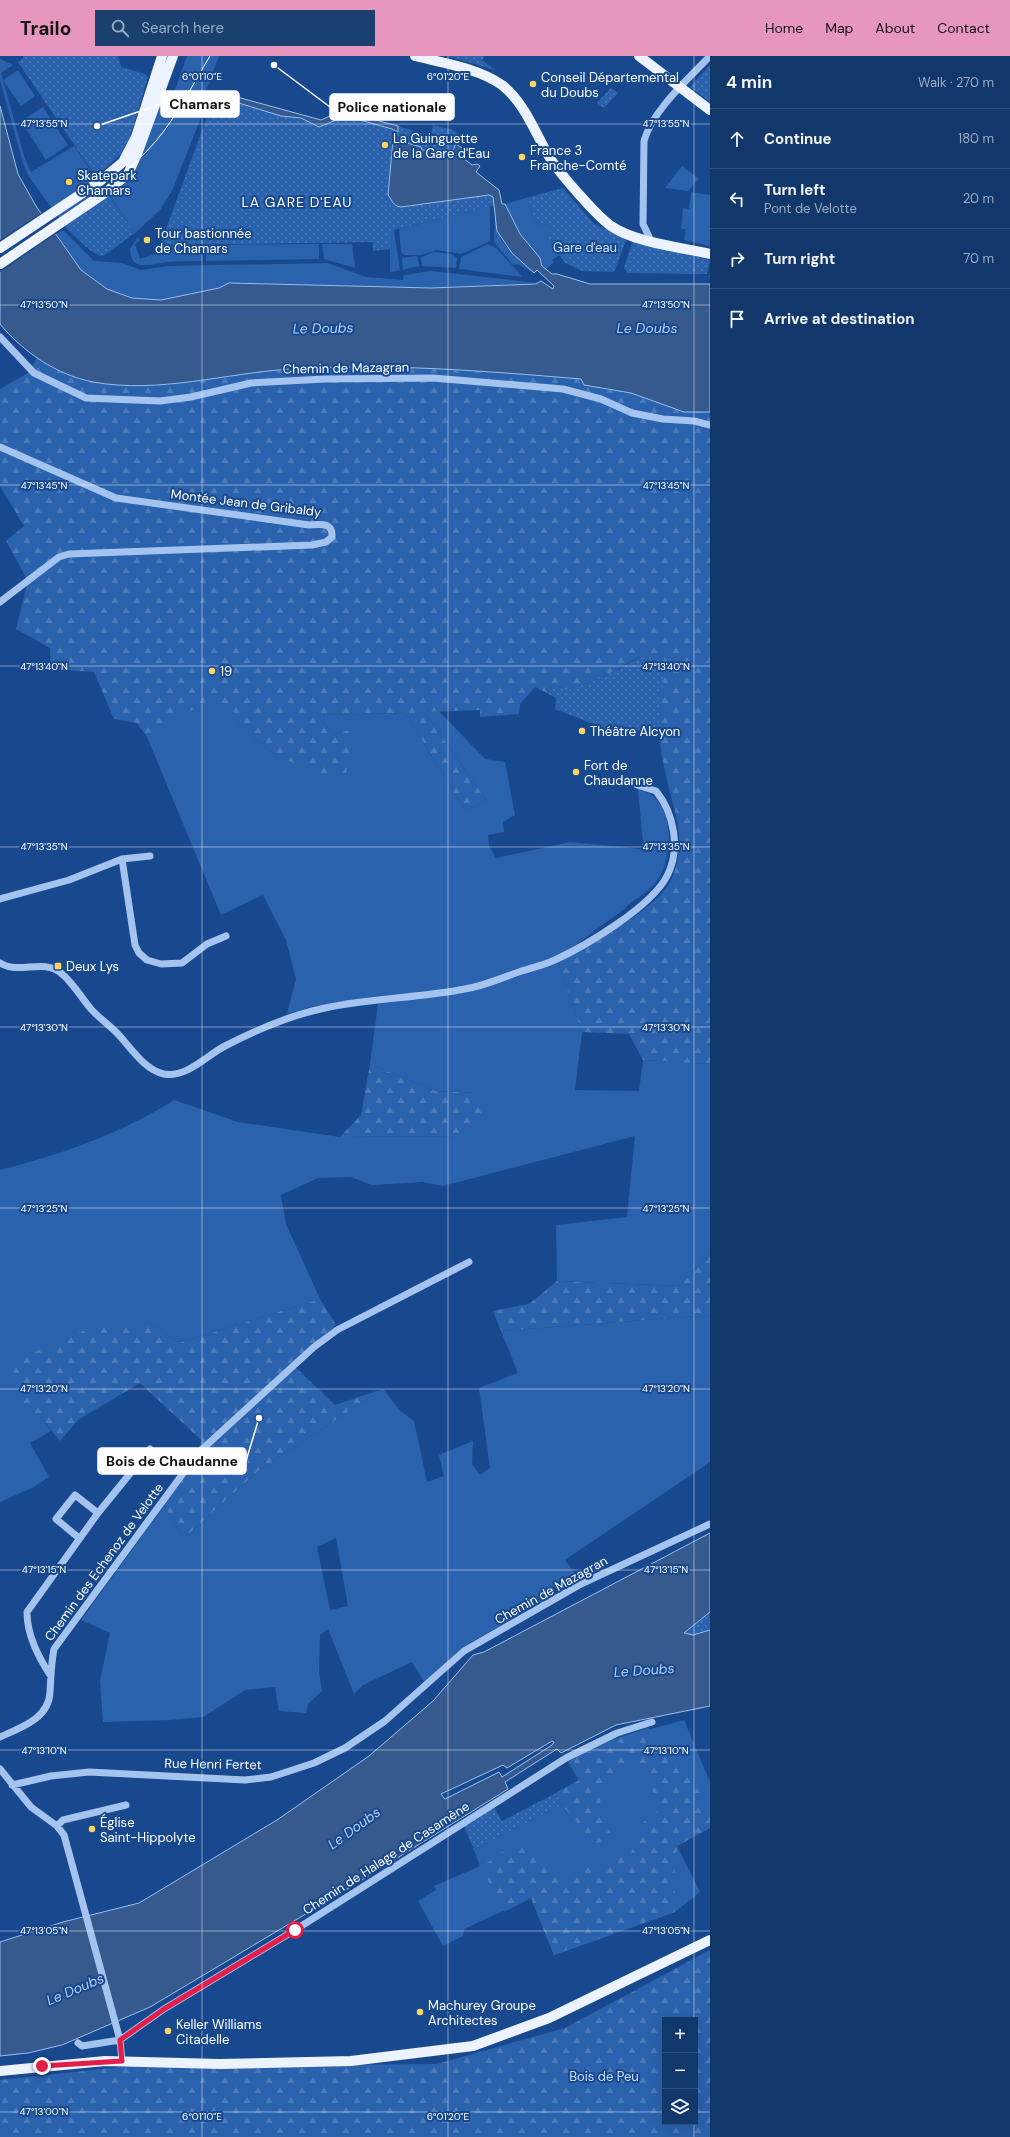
<!DOCTYPE html>
<html lang="en">
<head>
<meta charset="utf-8">
<style>
	body { margin:0; font-family:"DM Sans",sans-serif; background:#1b3f70; color:#f1f3f6 }
	.controls { position:absolute; right:12px; bottom:12px; display:grid; overflow:hidden; border-radius:0px; box-shadow:0 4px 16px #0002 }
	.controls button { width:36px; height:36px; display:grid; place-items:center; padding:0; border:0; border-bottom:1px solid #31517e; background:#12376a; color:#f1f3f6; font:20px sans-serif }
	.stop { position:absolute; width:12px; height:12px; margin:-9px; border:3px solid #e11d48; border-radius:50%; background:#fff }
	.stop.end { background:#e11d48; border-color:#fff; box-shadow:0 1px 4px #0008 }
	.list { margin:0; padding:0; list-style:none }
	h2 { display:flex; justify-content:space-between; align-items:center; height:52px; margin:0; padding:0 16px; font-size:17px }
	h2 small { font-size:13px; font-weight:400; color:#9cacc1 }
	.list li { display:grid; grid-template-columns:26px 1fr auto; gap:12px; align-items:center; box-sizing:border-box; height:60px; padding:0 16px; border-top:1px solid #31517e }
	.list b { display:block; font-size:15px; white-space:nowrap }
	.list p { margin:0; font-size:13px; white-space:nowrap; color:#9cacc1 }
	.list em { font-size:13px; font-style:normal; color:#9cacc1 }
	.icon { flex:none; width:22px; height:22px; fill:none; stroke:currentColor; stroke-width:2; stroke-linecap:round; stroke-linejoin:round }
	.map { position:relative; flex:none; width:710px; height:2081px; overflow:hidden }
	header { display:flex; align-items:center; gap:24px; box-sizing:border-box; height:56px; padding:0 20px; background:#e797bd; color:#111 }
	header strong { font-size:19px }
	nav { display:flex; gap:22px; margin-inline-start:auto; font-size:14px }
	.search { width:280px; height:36px; background:#1b3f70; display:flex; align-items:center; gap:10px; box-sizing:border-box; padding:0 14px; border-radius:0px; color:#9cacc1; font-size:15px }
	main { display:flex }
	aside { flex:1; background:#12376a }
	.map>svg:first-child { display:block }
	.grass { fill:#2b62ad; fill-rule:evenodd }
	.forest { fill:url(#forest-firs); fill-rule:evenodd }
	.park { fill:url(#park-dots) }
	.water { fill:#365a8d; stroke:#97bff1; fill-rule:evenodd }
	.pier { fill:#18498e }
	.lines { fill:none; stroke-linecap:round; stroke-linejoin:round }
	.minor { stroke:#a4c4ef; stroke-width:7 }
	.major { stroke:#ecf3ff; stroke-width:10 }
	.tram { stroke:#fff; stroke-width:1 }
	.route { stroke:#e11d48; stroke-width:5 }
	.ticks { fill:none; stroke:#fff; stroke-width:1; stroke-opacity:0.45 }
	.poi-dot { fill:#ffd562; stroke:#18498e; stroke-width:1.5 }
	.labels { text-anchor:middle; dominant-baseline:central; stroke-width:4; stroke-linejoin:round; paint-order:stroke }
	.poi-label { font-size:13px; fill:#fff; stroke:#18498e; text-anchor:start }
	.park-label { font-size:13px; fill:#cadffb; stroke:#18498e }
	.street-label { font-size:13px; fill:#fff; stroke:#18498e }
	.neighbourhood-label { font-size:14px; letter-spacing:1px; fill:#fff; stroke:#18498e }
	.water-label { font-size:14px; font-style:italic; fill:#b0cff6; stroke:#18498e }
	.ticks-label { font-size:10px; text-anchor:middle; fill:#fff; stroke:#18498e; stroke-width:4; stroke-linejoin:round; paint-order:stroke }
	.leader { fill:none; stroke:#fff; stroke-width:1.5 }
	.callout-dot { fill:#fff; stroke:#18498e; stroke-width:1.5 }
	.callout { fill:#fff; stroke:#fff; stroke-width:1.5 }
	.callout-label { font-size:14px; text-anchor:middle; font-weight:bold; fill:#111 }
</style>
</head>
<body>
<header>
<strong>Trailo</strong>
<div class="search"><svg class="icon" aria-label="search" viewBox="0 0 24 24"><circle cx="10" cy="10" r="6"/><path d="M15 15l6 6"/></svg>Search here</div>
<nav><a>Home</a><a>Map</a><a>About</a><a>Contact</a></nav>
</header>
<main>
<div class="map">
<svg width="710" height="2081" viewBox="0 0 710 2081">
	<defs>
		<pattern id="forest-firs" width="22" height="20" patternUnits="userSpaceOnUse"><rect width="22" height="20" fill="#2b62ad"/><path d="M5 1l3.5 6h-7zM16 11l3.5 6h-7z" fill="#4b7ab9"/></pattern>
		<pattern id="park-dots" width="8" height="8" patternUnits="userSpaceOnUse"><rect width="8" height="8" fill="#2b62ad"/><path d="M2 2h.1M6 6h.1" fill="none" stroke="#4b7ab9" stroke-width="1.8" stroke-linecap="round"/></pattern>
	</defs>
	<rect width="100%" height="100%" fill="#18498e"/>
	<path class="grass" d="M187 0H219L203 42 175 34Z
		M0 3 13 9 1 17 24 100 31 116 74 90 103 132 63 158 87 192 67 173 29 121 23 107 0 24Z
		M18 14 35 40 21 50 3 24Z
		M163 37 206 49 172 135 160 154 135 177 110 141 134 119Z
		M43 51 68 89 46 104 21 65Z
		M682 110 699 123 688 135 665 132Z
		M691 136 710 139V190L684 184 686 173H681L683 152 689 153Z
		M526 142 537 167 544 170 548 167 551 173C545 183 554 191 560 199L552 204 554 206 546 213 520 178 505 148Z
		M490 150V185L461 198 437 194 421 199H404L401 196 399 173Z
		M495 150C495 187 508 193 534 217L517 208 513 209 494 186Z
		M63 174 94 205 122 207 141 214 168 210 327 207 366 221 403 224 404 219 431 215 538 227 431 232 229 227 219 232 161 244 132 242 107 233 81 214 56 178Z
		M394 174 400 214 390 216V175Z
		M138 181 140 184 135 188 140 203 155 198V191L202 189V205C191 205 179 205 167 206 152 208 130 217 130 193Z
		M319 188V203L206 205V189Z
		M322 188H352L355 212 324 203Z
		M488 188 496 192 523 221 459 213 461 201Z
		M434 196 452 198 457 202 456 212 422 210 421 201Z
		M417 200 419 210 403 214 402 202Z
		M209 643 233 652 237 667 277 701 352 673 333 679 317 659 405 657 466 755 486 744 425 656 439 655 485 703 505 706 515 759 503 766 504 776 488 779 489 790 496 802 570 786 641 793 643 787 638 733C644 735 650 737 654 741 674 760 672 800 659 822 650 837 634 842 623 854L555 904 466 933 378 940 314 950 287 958 296 923 286 884 263 839 221 859 147 681Z
		M558 907 582 976 575 1034 639 1035 643 1004 710 1008V1198L679 1230 557 1225 556 1169 627 1161 635 1080 443 1130 423 1126 372 1129 351 1121 318 1122 281 1139 286 1168 320 1243 179 1287 149 1266 38 1358 51 1375 30 1387 49 1421 34 1431 0 1446V1114C57 1100 125 1076 174 1044L238 1066 340 1081 460 1080 479 1037 435 1035 370 1008 378 948 470 936Z
		M710 1259V1406L565 1504 576 1519 545 1536 543 1545 463 1591 424 1626 412 1606 363 1629 354 1638 328 1573 320 1579 319 1615 322 1635 308 1648 306 1657 279 1655 275 1631 245 1634 203 1661 170 1664 103 1666 100 1625 110 1577 81 1564 164 1450 184 1482 258 1415 383 1333 400 1355 414 1365 427 1426 444 1420 439 1399 473 1385 472 1408 480 1419 490 1412 479 1332 518 1317 501 1275ZM336 1482 348 1550 330 1554 317 1491Z
		M684 1664 710 1726V1772L677 1790 700 1836 675 1856 554 1899 531 1842 464 1873 463 1880 443 1890 418 1845 436 1834 434 1830 480 1810 474 1794 562 1749 556 1737 579 1724 568 1706 614 1683Z"/>
	<path class="forest" d="M37 302C55 311 72 321 92 325 147 337 203 323 257 316 276 313 296 312 315 312 403 309 493 315 581 323L584 329 631 337 684 356H710V1008L643 1004 629 978 582 976 558 907C587 891 654 855 670 826 680 806 681 784 677 764 669 729 657 695 659 659 660 644 659 626 663 611L639 601 601 622 567 634 552 629 547 637 535 631 520 648 519 658 480 661V654L425 656 486 744 466 755 405 657 317 659 333 679 352 673 345 725 277 701 237 667 232 652 209 644 147 681 137 667 114 663 94 616 51 613 50 592 16 573 28 525 6 485 24 470 0 430V333L28 317Z
		M370 1008 435 1035 479 1037 482 1065 460 1080 340 1081 361 1059Z
		M710 1198V1259L501 1275 493 1255 529 1248 557 1225 679 1230Z
		M320 1243 336 1269 292 1308 335 1349 383 1333 258 1415 184 1482 164 1450 202 1385 140 1327 78 1364 60 1385 38 1358 24 1359 11 1306 92 1271 149 1266 179 1287Z
		M648 1672 692 1724 710 1754V1772L677 1790 674 1821 675 1856 554 1899 531 1842 504 1856 481 1811 519 1784 564 1820 631 1797 644 1766 660 1753 640 1706 626 1705 603 1728 599 1754 610 1776 605 1786 589 1787 577 1766 562 1749 556 1737 579 1724 568 1706C593 1690 620 1681 648 1672Z
		M710 1894V2081H0V2024L128 2010 437 2008 565 1972ZM665 1964H695V2066H665Z"/>
	<path class="park" d="M23 0H118L121 11 145 18 148 21 130 81 123 96 96 121 18 6 23 2Z
		M447 0H485L482 4 495 14Z
		M710 9V46L690 31Z
		M611 32 618 37 604 52 597 47Z
		M231 44 265 55 301 62 316 70 346 60 393 74 398 70 430 80 433 69 453 74 460 79 453 94H422L392 86 388 138C394 144 391 147 401 151L489 139 493 141 495 149 390 175V193L373 195V186L160 189 211 50 221 53 224 45 230 46Z
		M103 132 135 177 103 200C85 198 73 172 63 158Z
		M563 132 594 168 627 182 614 216 582 215 565 207 550 185 548 180 551 173 548 167 544 170 537 167 526 142Z
		M633 184 710 204 707 218 627 217 624 211Z
		M644 599 652 601 664 611 658 680 625 671 619 678 555 653 556 642 547 637 552 629 567 634 601 622Z
		M710 1556V1574L693 1579 684 1577Z
		M556 1737 562 1749 474 1794 464 1770 494 1751 502 1765Z"/>
	<path class="water" d="M226 38 321 64 341 55 398 70V76L392 73 346 60 319 71 301 62 281 60 232 45 231 46 224 45Z
		M0 50 18 118 36 150 81 214 107 233 132 242 161 244 219 232 229 227 431 232 536 228 541 225 553 233 554 230 537 214 534 217 512 197 497 175 493 141 489 139 401 151C392 150 392 143 388 139L393 83 421 91 422 94H453L456 88 465 94 462 101 472 109 477 108 480 110 476 116 499 134 502 148H505L520 178 540 202 542 210 552 218H557L590 228H710V356H684L631 337 584 329 581 323C485 315 387 307 291 313 225 317 160 338 93 326 57 319 23 296 0 268Z
		M710 1477V1556L684 1577 693 1579 710 1574V1650L616 1669 561 1697 557 1693 505 1726 508 1733 341 1837 150 1951 62 1989 28 1997 0 2000V1886L63 1866 139 1847 277 1764 369 1700 433 1645 473 1599 484 1596ZM552 1685 554 1686 552 1689 502 1721 499 1716 445 1743 441 1738 503 1709 507 1712Z"/>
	<path class="pier" d="M43 156 57 177 0 216V184Z"/>
	<g class="lines">
		<path class="minor" d="M651 185 643 168 644 85C652 55 688 23 710 0
			M0 281 34 317 86 342 160 345 191 341 251 327 325 323 433 322 563 333 601 343 632 357 663 363 694 365 710 369
			M0 391 116 442 309 469C321 468 333 466 332 481L326 486 312 489 69 498 59 501 0 546
			M122 803 135 889 139 897 147 904 161 908 182 907 207 888 226 880
			M0 843 69 824 122 803 150 800
			M0 907C19 919 43 902 61 917 73 927 81 941 91 953 99 962 108 968 116 976 130 990 144 1014 164 1018 187 1022 207 999 225 990 256 974 291 959 325 952 372 942 419 942 465 933 484 930 501 922 519 916 531 912 544 909 555 904 587 889 651 851 667 820 681 793 674 757 656 735L637 729
			M79 1482 56 1463 75 1439 98 1457
			M50 1619C38 1600 27 1579 27 1556L98 1457 150 1393
			M0 1681C20 1672 49 1663 50 1636 51 1621 51 1608 54 1593L198 1397 314 1291 337 1274 469 1206
			M0 1713 31 1751 57 1770 64 1779 120 1984 122 2005
			M12 1729 51 1720 89 1716 245 1724 271 1721 314 1707 345 1692 385 1665 464 1595 581 1528 710 1468
			M57 1770 63 1764 126 1749
			M78 1987 82 1990 120 1984 164 1953 295 1874 566 1702 617 1677 652 1666"/>
		<path class="major" d="M415 0C443 7 478 12 502 29 525 47 535 77 550 102 560 118 596 159 611 170 636 187 680 191 710 198
			M639 0 710 54
			M0 192 99 126 123 106 136 81 162 0
			M0 208 106 136 128 118 137 98 173 0
			M0 2015 105 2005 220 2008 351 2005 473 1990 549 1962 710 1884"/>
		<path class="tram" d="M0 203C54 167 113 134 156 85 177 60 193 28 210 0"/>
	</g>
	<g class="lines">
		<path class="route" d="M42 2010 122 2005 120 1984 164 1953 295 1874"/>
	</g>
	<path class="ticks" d="M202 0V2081M448 0V2081M694 0V1964M0 68H710M0 249H710M0 429H710M0 610H710M0 791H710M0 971H710M0 1152H710M0 1333H710M0 1514H710M0 1694H710M0 1875H710M0 2056H665M695 2056H710M694 2066V2081"/>
	<g class="poi-dot">
		<circle cx="533" cy="28" r="4"/>
		<circle cx="385" cy="89" r="4"/>
		<circle cx="522" cy="101" r="4"/>
		<circle cx="69" cy="126" r="4"/>
		<circle cx="147" cy="184" r="4"/>
		<circle cx="212" cy="615" r="4"/>
		<circle cx="582" cy="675" r="4"/>
		<circle cx="576" cy="716" r="4"/>
		<rect x="54" y="906" width="8" height="8" rx="2"/>
		<circle cx="92" cy="1773" r="4"/>
		<circle cx="420" cy="1956" r="4"/>
		<circle cx="168" cy="1975" r="4"/>
	</g>
	<g class="labels">
		<g class="poi-label">
			<text x="541" y="21">Conseil Départemental<tspan x="541" dy="15">du Doubs</tspan></text>
			<text x="393" y="82">La Guinguette<tspan x="393" dy="15">de la Gare d'Eau</tspan></text>
			<text x="530" y="94">France 3<tspan x="530" dy="15">Franche-Comté</tspan></text>
			<text x="77" y="119">Skatepark<tspan x="77" dy="15">Chamars</tspan></text>
			<text x="155" y="177">Tour bastionnée<tspan x="155" dy="15">de Chamars</tspan></text>
			<text x="220" y="615">19</text>
			<text x="590" y="675">Théâtre Alcyon</text>
			<text x="584" y="709">Fort de<tspan x="584" dy="15">Chaudanne</tspan></text>
			<text x="66" y="910">Deux Lys</text>
			<text x="100" y="1766">Église<tspan x="100" dy="15">Saint-Hippolyte</tspan></text>
			<text x="428" y="1949">Machurey Groupe<tspan x="428" dy="15">Architectes</tspan></text>
			<text x="176" y="1968">Keller Williams<tspan x="176" dy="15">Citadelle</tspan></text>
		</g>
		<g class="park-label">
			<text x="585" y="191">Gare d'eau</text>
			<text x="604" y="2020">Bois de Peu</text>
		</g>
		<g class="street-label">
			<text transform="translate(346 312) rotate(-1)">Chemin de Mazagran</text>
			<text transform="translate(246 447) rotate(7)">Montée Jean de Gribaldy</text>
			<text transform="translate(104 1506) rotate(-54)">Chemin des Echenoz de Velotte</text>
			<text transform="translate(551 1534) rotate(-29)">Chemin de Mazagran</text>
			<text transform="translate(213 1708) rotate(1)">Rue Henri Fertet</text>
			<text transform="translate(386 1802) rotate(-33)">Chemin de Halage de Casamène</text>
		</g>
		<g class="neighbourhood-label">
			<text x="297" y="146">LA GARE D'EAU</text>
		</g>
		<g class="water-label">
			<text transform="translate(323 272) rotate(-1)">Le Doubs</text>
			<text x="647" y="272">Le Doubs</text>
			<text transform="translate(644 1614) rotate(-4)">Le Doubs</text>
			<text transform="translate(354 1772) rotate(-36)">Le Doubs</text>
			<text transform="translate(75 1933) rotate(-23)">Le Doubs</text>
		</g>
	</g>
	<g class="ticks-label">
		<text x="202" y="24">6°01'10"E</text>
		<text x="448" y="24">6°01'20"E</text>
		<text x="44" y="71">47°13'55"N</text>
		<text x="666" y="71">47°13'55"N</text>
		<text x="44" y="252">47°13'50"N</text>
		<text x="666" y="252">47°13'50"N</text>
		<text x="44" y="433">47°13'45"N</text>
		<text x="666" y="433">47°13'45"N</text>
		<text x="44" y="614">47°13'40"N</text>
		<text x="666" y="614">47°13'40"N</text>
		<text x="44" y="794">47°13'35"N</text>
		<text x="666" y="794">47°13'35"N</text>
		<text x="44" y="975">47°13'30"N</text>
		<text x="666" y="975">47°13'30"N</text>
		<text x="44" y="1156">47°13'25"N</text>
		<text x="666" y="1156">47°13'25"N</text>
		<text x="44" y="1336">47°13'20"N</text>
		<text x="666" y="1336">47°13'20"N</text>
		<text x="44" y="1517">47°13'15"N</text>
		<text x="666" y="1517">47°13'15"N</text>
		<text x="44" y="1698">47°13'10"N</text>
		<text x="666" y="1698">47°13'10"N</text>
		<text x="44" y="1878">47°13'05"N</text>
		<text x="666" y="1878">47°13'05"N</text>
		<text x="44" y="2059">47°13'00"N</text>
		<text x="202" y="2064">6°01'10"E</text>
		<text x="448" y="2064">6°01'20"E</text>
	</g>
	<path class="leader" d="M97 70L161 48M274 9L330 51M259 1362L246 1405"/>
	<g class="callout-dot">
		<circle cx="97" cy="70" r="4"/>
		<circle cx="274" cy="9" r="4"/>
		<circle cx="259" cy="1362" r="4"/>
	</g>
	<g class="callout">
		<rect x="161" y="35" width="78" height="26" rx="4"/>
		<rect x="330" y="38" width="124" height="26" rx="4"/>
		<rect x="98" y="1392" width="148" height="26" rx="4"/>
	</g>
	<g class="callout-label">
		<text x="200" y="53">Chamars</text>
		<text x="392" y="56">Police nationale</text>
		<text x="172" y="1410">Bois de Chaudanne</text>
	</g>
</svg>
<div class="controls">
<button>+</button>
<button>−</button>
<button><svg class="icon" aria-label="layers" viewBox="0 0 24 24"><path d="M12 4l9 5-9 5-9-5zM3 14l9 5 9-5"/></svg></button>
</div>
<div class="stop" style="left:295px;top:1874px"></div>
<div class="stop end" style="left:42px;top:2010px"></div>
</div>
<aside>
<h2>4 min<small>Walk · 270 m</small></h2>
<ul class="list">
<li><svg class="icon" aria-label="ahead" viewBox="0 0 24 24"><path d="M12 20V5M6 11l6-6 6 6"/></svg><div><b>Continue</b></div><em>180 m</em></li>
<li><svg class="icon" aria-label="left" viewBox="0 0 24 24"><path d="M17 20v-9H6M10 6l-5 5 5 5"/></svg><div><b>Turn left</b><p>Pont de Velotte</p></div><em>20 m</em></li>
<li><svg class="icon" aria-label="right" viewBox="0 0 24 24"><path d="M7 20v-9h11M14 6l5 5-5 5"/></svg><div><b>Turn right</b></div><em>70 m</em></li>
<li><svg class="icon" aria-label="arrive" viewBox="0 0 24 24"><path d="M6 21V4h12l-3 4 3 4H6"/></svg><div><b>Arrive at destination</b></div></li>
</ul>
</aside>
</main>
</body>
</html>
